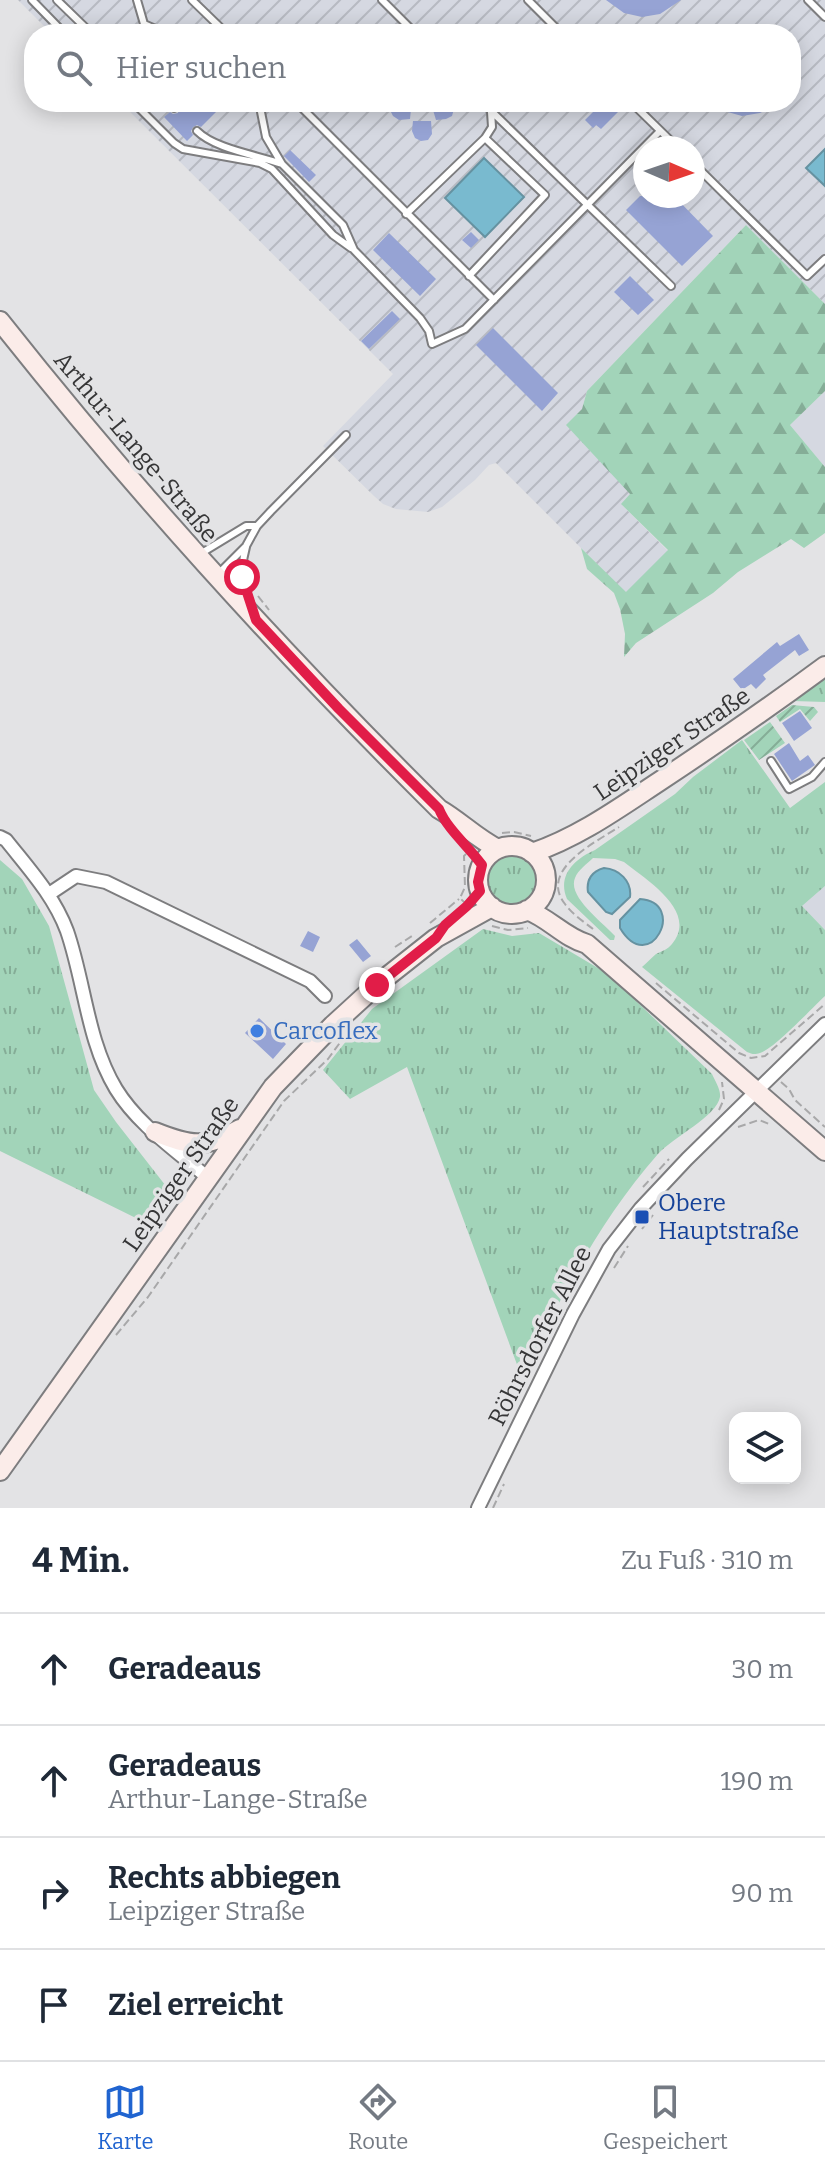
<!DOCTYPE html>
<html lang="de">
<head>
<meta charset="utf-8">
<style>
	body { margin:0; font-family:Bitter,serif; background:#f6f6f7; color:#1f2937 }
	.controls { position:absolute; right:24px; bottom:24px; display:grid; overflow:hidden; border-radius:16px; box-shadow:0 4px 20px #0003 }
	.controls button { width:72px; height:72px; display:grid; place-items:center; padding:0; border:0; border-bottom:2px solid #e0e1e3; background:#fff; color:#1f2937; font:40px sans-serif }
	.compass { position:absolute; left:633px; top:136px; width:72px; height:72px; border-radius:50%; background:#fff; box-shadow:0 4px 20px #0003; rotate:92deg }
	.stop { position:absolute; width:24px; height:24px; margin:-18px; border:6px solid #e11d48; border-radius:50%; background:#fff }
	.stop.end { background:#e11d48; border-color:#fff; box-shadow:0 2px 8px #0008 }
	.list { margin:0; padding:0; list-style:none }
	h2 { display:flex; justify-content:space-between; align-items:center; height:104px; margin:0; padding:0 32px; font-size:34px }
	h2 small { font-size:26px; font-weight:400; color:#747a83 }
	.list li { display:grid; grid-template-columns:52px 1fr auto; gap:24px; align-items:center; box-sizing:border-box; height:112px; padding:0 32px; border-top:2px solid #e0e1e3 }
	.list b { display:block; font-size:30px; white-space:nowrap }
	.list p { margin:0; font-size:26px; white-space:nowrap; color:#747a83 }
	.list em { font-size:26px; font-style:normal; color:#747a83 }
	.icon { flex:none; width:44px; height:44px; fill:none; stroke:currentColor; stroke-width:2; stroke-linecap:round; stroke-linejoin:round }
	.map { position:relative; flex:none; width:825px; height:1508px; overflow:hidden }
	.search { position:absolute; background:#fff; box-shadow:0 4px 20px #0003; left:24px; right:24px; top:24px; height:88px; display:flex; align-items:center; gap:20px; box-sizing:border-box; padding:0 28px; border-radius:32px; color:#747a83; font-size:30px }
	.sheet { height:552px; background:#fff }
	nav { display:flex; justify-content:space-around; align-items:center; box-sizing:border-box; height:112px; border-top:2px solid #e0e1e3; background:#fff; font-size:22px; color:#747a83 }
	nav a { display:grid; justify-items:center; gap:4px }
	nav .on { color:#2064d0 }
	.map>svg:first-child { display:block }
	.built { fill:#d5d8e1 }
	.industrial { fill:url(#industrial-furrows); fill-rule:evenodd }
	.grass { fill:url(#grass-tufts) }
	.forest { fill:url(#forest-firs) }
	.garden { fill:url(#garden-furrows) }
	.water { fill:#79bacf; stroke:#6592a1; stroke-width:2 }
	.building { fill:#96a3d4 }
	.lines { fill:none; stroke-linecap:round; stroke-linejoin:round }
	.lane-casing { stroke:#7d7d7f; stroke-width:10 }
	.street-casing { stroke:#7d7d7f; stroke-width:16 }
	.secondary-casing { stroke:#7d7d7f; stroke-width:22 }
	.path { stroke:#a8a8a9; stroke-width:2; stroke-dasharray:8 4; stroke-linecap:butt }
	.lane { stroke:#fff; stroke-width:6 }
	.street { stroke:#fff; stroke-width:12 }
	.secondary { stroke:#fbece9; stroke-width:18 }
	.route { stroke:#e11d48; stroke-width:10 }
	.shop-dot { fill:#3f7fe0; stroke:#e3e3e5; stroke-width:3 }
	.transit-dot { fill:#1a4fb4; stroke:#e3e3e5; stroke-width:3 }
	.labels { text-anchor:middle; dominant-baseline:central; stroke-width:7; stroke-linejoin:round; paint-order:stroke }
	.street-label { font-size:24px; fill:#363637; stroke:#e3e3e5 }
	.shop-label { font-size:24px; fill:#366cbe; stroke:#e3e3e5; text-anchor:start }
	.transit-label { font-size:24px; fill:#164399; stroke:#e3e3e5; text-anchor:start }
</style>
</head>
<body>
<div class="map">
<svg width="825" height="1508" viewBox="0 0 825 1508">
	<defs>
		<pattern id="industrial-furrows" width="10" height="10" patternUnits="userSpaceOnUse" patternTransform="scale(2)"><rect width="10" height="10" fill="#d5d8e1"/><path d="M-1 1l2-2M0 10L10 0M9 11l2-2" fill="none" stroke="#b7bac2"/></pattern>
		<pattern id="grass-tufts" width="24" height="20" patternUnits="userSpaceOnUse" patternTransform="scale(2)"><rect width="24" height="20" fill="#a2d4b9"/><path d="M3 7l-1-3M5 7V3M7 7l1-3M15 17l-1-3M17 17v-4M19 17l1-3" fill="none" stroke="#85ad97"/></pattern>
		<pattern id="forest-firs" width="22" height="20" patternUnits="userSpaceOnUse" patternTransform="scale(2)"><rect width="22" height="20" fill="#a2d4b9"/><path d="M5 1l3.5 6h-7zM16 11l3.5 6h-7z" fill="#85ad97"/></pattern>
		<pattern id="garden-furrows" width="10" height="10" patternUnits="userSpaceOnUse" patternTransform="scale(2)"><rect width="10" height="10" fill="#a2d4b9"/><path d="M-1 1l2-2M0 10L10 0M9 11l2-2" fill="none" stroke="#85ad97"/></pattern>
	</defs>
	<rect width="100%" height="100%" fill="#e3e3e5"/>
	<path class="built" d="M825 391V467L790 425Z
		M825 886V930L802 906Z"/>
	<path class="industrial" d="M18 0H825V304L746 225 587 391 582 409 567 425 631 494 622 505 668 551 626 593 496 463 489 465 475 480 442 507 428 512 396 509 383 504 374 496 323 446 393 374 120 102H791V34H52ZM645 148H693V196H645Z"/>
	<path class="grass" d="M825 679V702L793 701Z
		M742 740 790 808 825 782V886L802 906 825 930V996C812 1008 774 1049 760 1053 754 1055 752 1054 747 1052L642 967C647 963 651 958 656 954 662 951 667 950 672 944 699 911 646 880 624 862L615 859 593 858C587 864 578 870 575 878 567 897 604 923 615 936L614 940H610L567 899C557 876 574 859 595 850L675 794 693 777Z
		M487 880a25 25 0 1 1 50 0a25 25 0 1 1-50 0Z
		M0 860 22 879 49 926 94 1090 116 1122 169 1190 146 1223 0 1151Z
		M483 929 512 936 539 933 608 974 712 1074C715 1081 721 1090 720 1097 717 1116 672 1138 658 1154 600 1220 559 1299 522 1378L407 1067 350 1099 323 1070 372 1009Z"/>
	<path class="forest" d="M746 225 825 304V391L790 425 825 467V533L804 548 791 539 738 572 713 593 636 643 624 657 625 634 620 609 614 593 587 569 581 548 626 592 668 550 621 504 630 494 566 425 582 409 587 391Z"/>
	<path class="garden" d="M792 705 814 707 818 712 810 721 800 709 780 722 776 716Z
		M770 722 785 743 759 760 744 740Z"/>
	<path class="water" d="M825 149V186L806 168Z
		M484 158 524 197 485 237 445 198Z
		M604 868C619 869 632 881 630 897L612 914 606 912 588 892C586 880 592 871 604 868Z
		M640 899C688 902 650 978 620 928V920Z"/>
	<path class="building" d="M606 0H681L660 14 642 17 624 13Z
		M180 102H226L201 127 197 125 193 127 191 131 193 135 187 141 164 117 170 112 173 114 178 113Z
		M393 102H408L411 109 410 119 399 120 393 116 390 110Z
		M436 102H451L454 109 452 116 446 119 436 120 433 110Z
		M603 102H610L619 111 601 129 596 125 593 128 585 120Z
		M711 102H782L760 113 742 116 724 111Z
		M413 121H431L432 134 428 140 421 141 415 138 412 131Z
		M290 150 316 175 309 182 284 156Z
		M640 196H674L713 236 682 266 626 210Z
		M471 232 479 240 471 248 462 240Z
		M389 233 436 279 420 296 373 250Z
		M630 276 654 300 638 315 614 292Z
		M392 311 400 319 369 349 361 341Z
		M493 328 558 393 542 411 476 345Z
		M799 634 809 650 799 656 795 650 763 675 766 679 756 689 751 684 742 690 733 679 777 642 780 646Z
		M800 711 812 728 794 741 782 723Z
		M789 743 800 761 808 755 815 765 792 781 774 754Z
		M308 931 320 937 313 952 300 946Z
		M357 939 371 956 363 962 349 945Z
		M259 1018 286 1044 273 1059 245 1033Z"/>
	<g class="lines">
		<defs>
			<path id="lane" d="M32 0 65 34
				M57 0 92 34
				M137 0 144 24 160 31 184 34
				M192 0 227 34
				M382 0 416 34
				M528 0 562 34
				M808 0 825 17
				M133 102 174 143 183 149 260 163 272 169 333 235 351 248
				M168 102 174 108
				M259 102 266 137 282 164 343 225 354 250 420 318 429 331 432 344 465 329 660 131
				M296 102 494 300
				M482 102 671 286
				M631 102 678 148
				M197 131C215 149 257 155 282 164
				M485 138 492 127 491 112
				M693 163 807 276 825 259
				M406 214 485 138 545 195 469 276
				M246 547C240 567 243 582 249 602
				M200 554 246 526H257
				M219 573 246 546 257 526 271 511 346 435
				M771 761 789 789 812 777 825 762"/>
			<path id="street" d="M0 837 6 840C29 869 54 896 67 931 85 983 87 1041 116 1089 138 1125 177 1151 208 1178
				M49 894 76 876 106 882 310 981 325 996
				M478 1508 573 1314 609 1249 641 1208 687 1159 825 1024"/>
			<path id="secondary" d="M0 321C136 493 284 655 439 809 460 821 476 838 498 849
				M478 880a34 34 0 1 1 68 0a34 34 0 1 1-68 0Z
				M532 853C579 837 619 808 660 781 716 744 771 706 825 666
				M527 910C549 918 565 938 587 944L825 1151
				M155 1132C192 1147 205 1148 240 1129
				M0 1471 273 1087 333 1025 379 983 436 938 492 907"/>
		</defs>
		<use href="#lane" class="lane-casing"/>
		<use href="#street" class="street-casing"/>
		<use href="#secondary" class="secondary-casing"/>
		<path class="path" d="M258 596 269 610
			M502 833 514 832 531 836
			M467 905 460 898 465 887 464 856 470 850
			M430 923 459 899
			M492 926 508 930 528 928
			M593 929C584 922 572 914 565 904 538 870 596 842 619 827
			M395 947 412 936
			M656 983 739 1053 751 1058 765 1056 825 1004
			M781 1082 789 1089 795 1100 825 1127
			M719 1110 724 1099 722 1082
			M738 1127 759 1120 769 1124
			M643 1187 669 1159
			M642 1229 653 1215
			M614 1268 628 1246
			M116 1335 148 1297 284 1101 328 1059 347 1033
			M493 1508 504 1484"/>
		<use href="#lane" class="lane"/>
		<use href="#street" class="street"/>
		<use href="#secondary" class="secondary"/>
	</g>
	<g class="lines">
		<path class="route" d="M242 577 256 620 339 709 439 809C447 829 469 847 482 865L478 882 480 891 467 906 445 925 436 938 377 985"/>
	</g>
	<circle class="shop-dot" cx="257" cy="1031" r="8"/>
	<rect class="transit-dot" x="634" y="1209" width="16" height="16" rx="4"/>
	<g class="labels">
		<g class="street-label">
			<text transform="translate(136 447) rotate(50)">Arthur-Lange-Straße</text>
			<text transform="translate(672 744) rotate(-34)">Leipziger Straße</text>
			<text transform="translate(181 1174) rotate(-55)">Leipziger Straße</text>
			<text transform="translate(540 1336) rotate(-63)">Röhrsdorfer Allee</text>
		</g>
		<g class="shop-label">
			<text x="273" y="1031">Carcoflex</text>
		</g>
		<g class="transit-label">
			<text x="658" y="1203">Obere<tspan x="658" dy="28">Hauptstraße</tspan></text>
		</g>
	</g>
</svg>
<div class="controls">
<button><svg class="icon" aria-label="layers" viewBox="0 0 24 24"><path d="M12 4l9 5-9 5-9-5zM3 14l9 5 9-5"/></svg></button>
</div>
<svg class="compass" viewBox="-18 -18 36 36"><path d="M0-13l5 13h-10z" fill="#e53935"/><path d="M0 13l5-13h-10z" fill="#747a83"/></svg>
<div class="stop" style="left:242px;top:577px"></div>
<div class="stop end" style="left:377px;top:985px"></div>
<div class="search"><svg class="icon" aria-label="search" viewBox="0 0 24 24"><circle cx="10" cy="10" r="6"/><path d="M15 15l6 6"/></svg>Hier suchen</div>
</div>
<section class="sheet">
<h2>4 Min.<small>Zu Fuß · 310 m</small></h2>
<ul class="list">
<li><svg class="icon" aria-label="ahead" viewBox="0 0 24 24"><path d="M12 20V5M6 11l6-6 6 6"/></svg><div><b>Geradeaus</b></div><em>30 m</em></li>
<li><svg class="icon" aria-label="ahead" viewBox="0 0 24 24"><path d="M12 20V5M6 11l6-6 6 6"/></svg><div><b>Geradeaus</b><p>Arthur-Lange-Straße</p></div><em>190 m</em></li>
<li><svg class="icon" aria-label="right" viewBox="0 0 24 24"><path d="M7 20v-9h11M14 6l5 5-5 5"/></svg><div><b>Rechts abbiegen</b><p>Leipziger Straße</p></div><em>90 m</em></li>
<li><svg class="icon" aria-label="arrive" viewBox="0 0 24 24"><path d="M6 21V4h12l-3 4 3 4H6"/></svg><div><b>Ziel erreicht</b></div></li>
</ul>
</section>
<nav>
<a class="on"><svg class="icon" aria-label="map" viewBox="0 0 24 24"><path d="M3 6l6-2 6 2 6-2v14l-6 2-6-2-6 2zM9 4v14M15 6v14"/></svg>Karte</a>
<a><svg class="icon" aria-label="directions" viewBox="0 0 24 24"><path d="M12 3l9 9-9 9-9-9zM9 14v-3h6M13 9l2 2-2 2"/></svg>Route</a>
<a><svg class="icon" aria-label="saved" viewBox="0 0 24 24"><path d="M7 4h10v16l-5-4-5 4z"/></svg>Gespeichert</a>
</nav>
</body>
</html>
